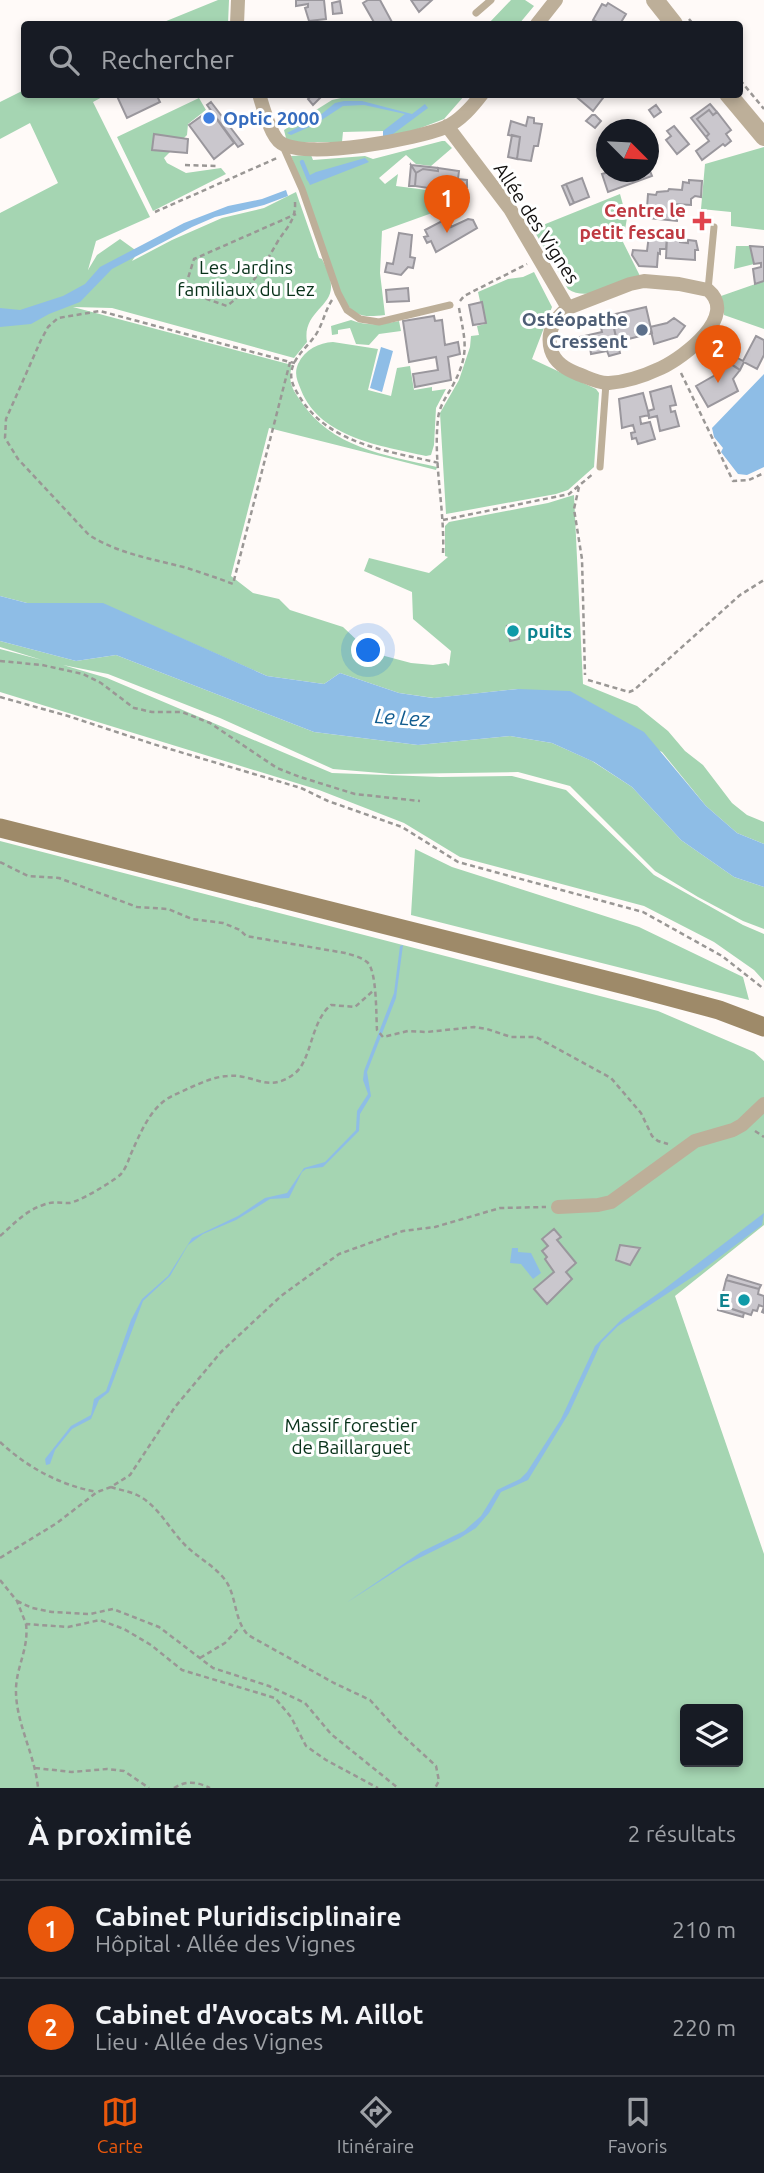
<!DOCTYPE html>
<html lang="fr">
<head>
<meta charset="utf-8">
<style>
	body { margin:0; font-family:Ubuntu,sans-serif; background:#242831; color:#f1f3f6 }
	.controls { position:absolute; right:21px; bottom:21px; display:grid; overflow:hidden; border-radius:7px; box-shadow:0 4px 10px #0003 }
	.controls button { width:63px; height:63px; display:grid; place-items:center; padding:0; border:0; border-bottom:2px solid #363941; background:#171b24; color:#f1f3f6; font:35px sans-serif }
	.compass { position:absolute; left:596px; top:119px; width:63px; height:63px; border-radius:50%; background:#171b24; box-shadow:0 4px 10px #0003; rotate:114deg }
	.you { position:absolute; left:369px; top:651px; width:24px; height:24px; margin:-18px; border:5px solid #fff; border-radius:50%; background:#1a73e8; box-shadow:0 0 0 10px #1a73e833 }
	.badge { display:grid; place-items:center; width:46px; height:46px; border-radius:50%; background:#ea580c; color:#fff; font-size:23px; font-weight:700 }
	.pin { position:absolute; translate:-50% -58px; filter:drop-shadow(0 2px 4px #0008) }
	.pin::after { content:''; position:absolute; top:37px; width:24px; height:21px; background:inherit; clip-path:polygon(0 0,100% 0,50% 100%) }
	.list { margin:0; padding:0; list-style:none }
	h2 { display:flex; justify-content:space-between; align-items:center; height:91px; margin:0; padding:0 28px; font-size:30px }
	h2 small { font-size:23px; font-weight:400; color:#9ea1a6 }
	.list li { display:grid; grid-template-columns:46px 1fr auto; gap:21px; align-items:center; box-sizing:border-box; height:98px; padding:0 28px; border-top:2px solid #363941 }
	.list b { display:block; font-size:26px; white-space:nowrap }
	.list p { margin:0; font-size:23px; white-space:nowrap; color:#9ea1a6 }
	.list em { font-size:23px; font-style:normal; color:#9ea1a6 }
	.icon { flex:none; width:38px; height:38px; fill:none; stroke:currentColor; stroke-width:2; stroke-linecap:round; stroke-linejoin:round }
	.map { position:relative; flex:none; width:764px; height:1788px; overflow:hidden }
	.search { position:absolute; background:#171b24; box-shadow:0 4px 10px #0003; left:21px; right:21px; top:21px; height:77px; display:flex; align-items:center; gap:18px; box-sizing:border-box; padding:0 24px; border-radius:7px; color:#9ea1a6; font-size:26px }
	.sheet { height:287px; background:#171b24 }
	nav { display:flex; justify-content:space-around; align-items:center; box-sizing:border-box; height:98px; border-top:2px solid #363941; background:#171b24; font-size:19px; color:#9ea1a6 }
	nav a { display:grid; justify-items:center; gap:4px }
	nav .on { color:#ea580c }
	.map>svg:first-child { display:block }
	.green { fill:#a5d5b2; fill-rule:evenodd }
	.water { fill:#8ebde6 }
	.lines { fill:none; stroke-linecap:round; stroke-linejoin:round }
	.stream { stroke:#8ebde6; stroke-width:4.5 }
	.building { fill:#cac7cd; stroke:#9a979d; stroke-width:2 }
	.path { stroke:#9a9795; stroke-width:2.5; stroke-dasharray:5 3.5; stroke-linecap:butt }
	.service { stroke:#bdaf99; stroke-width:7 }
	.minor { stroke:#bdaf99; stroke-width:14 }
	.tertiary { stroke:#bdaf99; stroke-width:18 }
	.secondary { stroke:#9e8a69; stroke-width:19 }
	.shop-dot { fill:#3f7fe0; stroke:#fff; stroke-width:2.5 }
	.health-dot { fill:#e0444e; stroke:#fff; stroke-width:2.5 }
	.service-dot { fill:#5c6f8a; stroke:#fff; stroke-width:2.5 }
	.culture-dot { fill:#0f9aa8; stroke:#fff; stroke-width:2.5 }
	.labels { text-anchor:middle; dominant-baseline:central; stroke-width:6; stroke-linejoin:round; paint-order:stroke }
	.shop-label { font-size:19px; font-weight:bold; fill:#366cbe; stroke:#fff; text-anchor:start }
	.health-label { font-size:19px; font-weight:bold; fill:#be3a42; stroke:#fff; text-anchor:end }
	.street-label { font-size:19px; fill:#12100f; stroke:#fff }
	.park-label { font-size:19px; fill:#08321a; stroke:#fff }
	.service-label { font-size:19px; font-weight:bold; fill:#4e5e75; stroke:#fff; text-anchor:end }
	.culture-label { font-size:19px; font-weight:bold; fill:#0d838f; stroke:#fff; text-anchor:start }
	.water-label { font-size:21px; font-style:italic; fill:#125c8f; stroke:#fff }
</style>
</head>
<body>
<div class="map">
<svg width="764" height="1788" viewBox="0 0 764 1788">
	<rect width="100%" height="100%" fill="#fffaf8"/>
	<path class="green" d="M218 0H229L228 24H159Z
		M511 0H525L534 6 519 24H488Z
		M24 90V94L106 95 93 102 150 217 96 241 88 270 97 255 120 239 138 252 132 261 172 240 222 218 264 208 296 192 319 258 322 259C326 267 331 277 331 286 332 307 302 313 307 342L294 358 112 308 73 307 292 365C288 380 291 388 300 400 331 448 385 455 437 467L436 470 269 428 231 576 253 593 279 599 290 610 343 627 362 645 377 650 381 655 411 663 433 665 446 663 449 666 451 651 413 619 412 592 364 571 369 558 429 573 448 557 445 556V526L449 522 548 503 574 495 583 684 637 706 668 731 685 751 703 765 732 803 747 815 764 822V844L737 833 706 806 662 752 518 689 434 698 399 693 340 673 324 684 267 676 103 604 27 603 0 596V213L58 183 30 123 0 139V102Z
		M391 94 465 95 444 119 410 132 383 138V131L343 132 342 142H287L284 130 332 100 350 96Z
		M199 98 206 110 188 124 187 135 164 158 167 163 186 173 221 168 226 174 153 211 117 137Z
		M442 141H445L452 148 431 166 416 164 406 155 379 178 385 184 398 174 396 186 442 192 446 208 382 231 380 273 385 315C366 317 356 318 344 301L291 156 311 155 313 160 365 156 373 159Z
		M764 147V230L731 226V212L701 209 705 164Z
		M620 194 625 212H628L623 242 640 276C619 283 588 303 568 289L533 229Z
		M736 246H750L754 264 734 269Z
		M534 272 552 307 532 359 596 389 599 393 594 467 568 490 556 494 446 514 440 413 459 380 470 347 471 336 479 335 477 326 485 324 478 292 508 279 523 277Z
		M764 281V329L724 315 721 296Z
		M351 320C368 327 382 324 399 321L401 331 379 334 369 345 356 344 350 328 338 330V334L332 335 331 326Z
		M333 342 378 349 368 390 391 396 397 368 410 366 414 390 432 387V391L446 389 436 408 434 445 431 455 426 456C382 446 320 438 301 390 297 380 294 374 298 364 305 349 319 343 333 342Z
		M0 641 76 661 116 655 314 732 418 745 510 736 552 743 592 761 632 787 681 840 734 877 764 887V929L743 921 698 897 655 871 570 786 518 772 392 774 333 769 220 718 108 674 63 665 107 678 332 773 440 777 512 776 566 790 654 875 743 925 764 934V981L754 970 714 942 644 906 460 857 404 823 319 790 0 692V649L42 660 0 647Z
		M0 841 658 1011 754 1052 764 1061V1225L675 1296 764 1554V1788H0ZM685 1709H738V1762H685Z
		M415 849 452 867 639 927 743 977 749 1000 411 915Z"/>
	<path class="water" d="M344 101H362L412 114 425 104 428 108 393 134 383 138V131L405 114 364 105 343 106 314 125 291 135 287 133 318 117 335 103Z
		M365 158 369 162 310 185 306 177 316 172Z
		M286 190 288 196 264 205 215 217 192 227 112 269 80 302 49 314 31 324 0 327V308L20 310 63 296 85 284 100 267 184 223 228 206 262 199Z
		M381 347 393 351 382 392 370 388Z
		M764 374V467L747 475 738 474 721 452 723 448 714 437 712 428Z
		M0 596 27 603H103L267 676 324 684 340 673 399 693 433 698 518 689 570 691 644 732 706 806 737 833 764 844V887L734 877 681 840 632 787 594 762 552 743 510 736 418 745 314 732 116 655 76 661 0 641Z
		M403 945 396 998 367 1072 371 1096 360 1114 359 1131 323 1167 306 1169 302 1172 289 1198 270 1199 236 1220 203 1234 188 1245 170 1276 143 1301 109 1392 99 1400 91 1419 72 1429 55 1450 50 1464 46 1465 45 1459 71 1426 91 1415 94 1399 106 1391 131 1320 142 1299 168 1276 192 1238 238 1216 265 1198 287 1193 304 1168 325 1162 356 1130 357 1111 368 1094 363 1080 364 1071 394 993 400 946Z
		M764 1213 762 1225 700 1272 618 1326 601 1343 569 1413 528 1480 501 1492 489 1513 476 1528 460 1538 407 1564 346 1603 421 1552 464 1531 481 1516 497 1490 520 1479 527 1472 561 1419 595 1346 622 1319 663 1290Z
		M512 1248H518V1252L531 1253 541 1273 533 1279 521 1264 510 1263Z"/>
	<g class="lines">
		<path class="stream" d="M302 162 309 179"/>
	</g>
	<path class="building" d="M296 0H324L326 19 309 21 305 8 308 7V4L296 6Z
		M368 0H380L393 24H375L363 3Z
		M411 0H432L419 12Z
		M340 1 342 13 333 14 332 3Z
		M608 3 626 14 620 24H601L593 20 602 4 606 6Z
		M116 94H156L160 102 127 118Z
		M313 94H324L313 105 308 99Z
		M573 94H606L593 111Z
		M211 102 243 144 238 147 207 105Z
		M710 104 717 112 713 115 709 110 697 119 709 134 706 137 691 118Z
		M656 105 661 112 654 117 649 110Z
		M210 110 234 143 214 159 189 125Z
		M709 110 713 115 717 112 731 130 726 134 731 141 725 146 723 144 702 160 696 151 709 141 706 137 709 134 697 119Z
		M592 115H595L601 121 595 128 586 121Z
		M528 117 534 118V123L542 124 538 146H534L531 161 517 159 520 137 508 135 511 121 526 126Z
		M674 126 689 144 677 154 666 140 671 136 667 131Z
		M154 134 188 139 187 153 152 150Z
		M512 135 520 137 517 159 508 157Z
		M411 165 416 173 415 186H409Z
		M411 165 438 168V171L423 169 416 173Z
		M648 166 652 176 608 192 602 174 609 172H648Z
		M438 168 459 171 458 179 467 180V187L456 186V191L443 190 444 182 436 181 435 189 415 186 416 173 423 169 438 171Z
		M582 178 589 197 574 203 566 184Z
		M689 180 702 181 701 197 695 196 691 199V205L674 204V209L678 210 677 221 639 217 641 207 647 208 648 194 656 195 657 192 668 191 669 189 682 190 683 182 689 183Z
		M566 184 574 203 570 205 562 186Z
		M468 219 473 220 477 228 436 252 431 241 427 243 424 237 428 236 425 230 442 221 450 224 451 227Z
		M399 233 412 235 410 257 415 258 413 268 408 267 401 275 385 272 387 263 393 264Z
		M649 235 667 236 666 249H660V254L658 253 657 267 639 266 632 255 633 250 647 251Z
		M667 238 680 239V242L688 243V240L696 241 698 250H695V260L666 258Z
		M750 246 764 247V281L755 284 753 269 761 267V263L754 264Z
		M408 288 409 301 387 302 386 290Z
		M482 302 486 323 473 325 469 305Z
		M646 307 652 333 617 342 611 315Z
		M434 316 435 321 442 320 445 345 458 342 460 354 448 357 451 380 415 387 413 374 438 370 436 357 409 362 403 321Z
		M674 318 685 326 677 337 654 344 650 327 667 323Z
		M613 324 620 353 609 356 607 351 591 354 590 347 583 349 580 337 602 332 601 328Z
		M756 336 764 340V355L757 369 744 362 740 370 729 363 734 356 743 361Z
		M723 358 740 370 733 379 738 391 708 407 696 386 717 374 714 371Z
		M671 386 676 405 670 406 671 412 675 411 679 426 660 431 657 416 649 418 648 411 654 409 650 392Z
		M643 393 649 415 640 417 641 424 650 422 655 439 638 444 636 438 632 439 631 433 635 432 633 425 622 428 619 399Z
		M517 625 519 639 510 641 507 626Z
		M554 1229 561 1237 557 1240 576 1263 566 1272 572 1279 547 1304 534 1289 554 1272 545 1259 547 1257 542 1251 548 1246 542 1239Z
		M620 1245 640 1248 630 1265 616 1260Z
		M728 1275 761 1285 759 1289 726 1280Z
		M726 1280 759 1289 758 1294 764 1296V1313L762 1312 764 1307 759 1305 757 1311 753 1310 751 1315 723 1306 727 1293 723 1292Z
		M723 1292 727 1293 723 1306 744 1313 743 1317 718 1310Z"/>
	<g class="lines">
		<path class="path" d="M689 19 693 24
			M740 80 764 109
			M185 165 219 166
			M295 202C296 220 287 227 278 241 261 270 255 284 227 306L184 291 194 259 296 214
			M155 212 277 158
			M332 300C326 309 324 319 319 329 312 344 296 353 292 369 289 381 295 389 301 399 331 445 389 451 439 463
			M460 301 464 296 527 264
			M290 362 233 584C218 578 202 573 187 568 153 559 119 554 89 535L18 459 5 438 6 419 41 340 48 327 58 318 100 311 290 362 295 363
			M681 373 733 481 749 480 764 473
			M579 487 574 509 582 559 585 675
			M443 520 569 494 594 473
			M443 553C445 509 433 463 438 419 439 406 447 396 453 385 470 353 465 341 459 308
			M0 661 42 665 83 674 101 683 134 708 152 712H182L210 723 277 768 300 777 355 794 420 801
			M588 680 629 692 634 690 740 595 764 580
			M0 697 68 716 153 744 301 788 328 801 402 827 458 862 643 912 722 956 764 989
			M0 862 28 876 59 878 137 907 168 909 192 919 223 923 240 930 246 936 345 953C352 955 361 957 367 962 377 970 376 1015 377 1030L383 1037 408 1031 427 1032 474 1027 487 1029 511 1037H536L611 1078 641 1113 652 1136 658 1141 668 1144
			M755 1131 764 1137
			M0 1236C14 1224 25 1211 43 1205 52 1201 60 1203 69 1203 79 1202 112 1182 120 1175 125 1170 128 1162 130 1156 140 1134 150 1107 172 1096 188 1089 210 1077 227 1076 254 1073 267 1094 294 1074 312 1061 310 1022 331 1005L355 1007 374 990
			M0 1442C28 1468 60 1485 97 1492
			M111 1487C119 1490 129 1491 137 1495 158 1505 169 1529 185 1545 198 1558 215 1566 226 1581 237 1598 234 1620 248 1635L334 1683 370 1700 399 1732 436 1766 439 1781 435 1788
			M0 1558 57 1523 97 1492 111 1487 130 1475 175 1407 221 1352 281 1296 339 1254 403 1231 435 1227 500 1208 546 1207
			M0 1580 17 1601 26 1624 68 1627 100 1620 124 1629 151 1645 182 1670 275 1698 291 1717 306 1746 326 1760 378 1788
			M17 1601 32 1608 52 1612 90 1614 113 1609 159 1627 213 1668 269 1686 305 1703 331 1734 398 1788
			M26 1624C29 1648 17 1665 16 1688 15 1722 35 1754 38 1788
			M200 1658 225 1643 240 1627
			M35 1768 72 1772 107 1769 124 1771 149 1788
			M174 1788C186 1780 198 1782 210 1788"/>
		<path class="service" d="M476 13 491 0
			M282 144 302 189 338 293 347 310 360 319 379 322 450 305
			M708 290 714 227
			M600 467 606 383"/>
		<path class="minor" d="M237 24 238 0
			M537 24 556 0
			M259 94C263 107 271 137 281 143 308 160 417 139 446 127 461 120 472 107 482 94
			M447 126 510 209 568 308
			M644 281 679 284 708 290C739 316 684 357 661 368 646 375 625 382 609 383 599 384 587 377 578 374 566 369 555 363 551 350 546 332 554 319 568 308L630 284Z
			M558 1207 598 1205 611 1202 695 1141 733 1130 742 1125 764 1104"/>
		<path class="tertiary" d="M655 0 674 24
			M728 94 764 137"/>
		<path class="secondary" d="M0 828 633 987 719 1010 764 1027"/>
	</g>
	<circle class="shop-dot" cx="209" cy="118" r="7"/>
	<path class="health-dot" d="M698.5 210.5h7v7h7v7h-7v7h-7v-7h-7v-7h7z"/>
	<circle class="service-dot" cx="642" cy="330" r="7"/>
	<g class="culture-dot">
		<circle cx="513" cy="631" r="7"/>
		<circle cx="744" cy="1300" r="7"/>
	</g>
	<g class="labels">
		<g class="shop-label">
			<text x="223" y="118">Optic 2000</text>
		</g>
		<g class="health-label">
			<text x="686" y="210">Centre le<tspan x="686" dy="22">petit fescau</tspan></text>
		</g>
		<g class="street-label">
			<text transform="translate(537 223) rotate(57)">Allée des Vignes</text>
		</g>
		<g class="park-label">
			<text x="246" y="267">Les Jardins<tspan x="246" dy="22">familiaux du Lez</tspan></text>
			<text x="351" y="1425">Massif forestier<tspan x="351" dy="22">de Baillarguet</tspan></text>
		</g>
		<g class="service-label">
			<text x="628" y="319">Ostéopathe<tspan x="628" dy="22">Cressent</tspan></text>
		</g>
		<g class="culture-label">
			<text x="527" y="631">puits</text>
			<text x="730" y="1300" text-anchor="end">E</text>
		</g>
		<g class="water-label">
			<text transform="translate(402 717) rotate(4)">Le Lez</text>
		</g>
	</g>
</svg>
<div class="controls">
<button><svg class="icon" aria-label="layers" viewBox="0 0 24 24"><path d="M12 4l9 5-9 5-9-5zM3 14l9 5 9-5"/></svg></button>
</div>
<svg class="compass" viewBox="-18 -18 36 36"><path d="M0-13l5 13h-10z" fill="#e53935"/><path d="M0 13l5-13h-10z" fill="#9ea1a6"/></svg>
<div class="you"></div>
<div class="pin badge" style="left:447px;top:233px">1</div>
<div class="pin badge" style="left:718px;top:383px">2</div>
<div class="search"><svg class="icon" aria-label="search" viewBox="0 0 24 24"><circle cx="10" cy="10" r="6"/><path d="M15 15l6 6"/></svg>Rechercher</div>
</div>
<section class="sheet">
<h2>À proximité<small>2 résultats</small></h2>
<ul class="list">
<li><span class="badge">1</span><div><b>Cabinet Pluridisciplinaire</b><p>Hôpital · Allée des Vignes</p></div><em>210 m</em></li>
<li><span class="badge">2</span><div><b>Cabinet d'Avocats M. Aillot</b><p>Lieu · Allée des Vignes</p></div><em>220 m</em></li>
</ul>
</section>
<nav>
<a class="on"><svg class="icon" aria-label="map" viewBox="0 0 24 24"><path d="M3 6l6-2 6 2 6-2v14l-6 2-6-2-6 2zM9 4v14M15 6v14"/></svg>Carte</a>
<a><svg class="icon" aria-label="directions" viewBox="0 0 24 24"><path d="M12 3l9 9-9 9-9-9zM9 14v-3h6M13 9l2 2-2 2"/></svg>Itinéraire</a>
<a><svg class="icon" aria-label="saved" viewBox="0 0 24 24"><path d="M7 4h10v16l-5-4-5 4z"/></svg>Favoris</a>
</nav>
</body>
</html>
